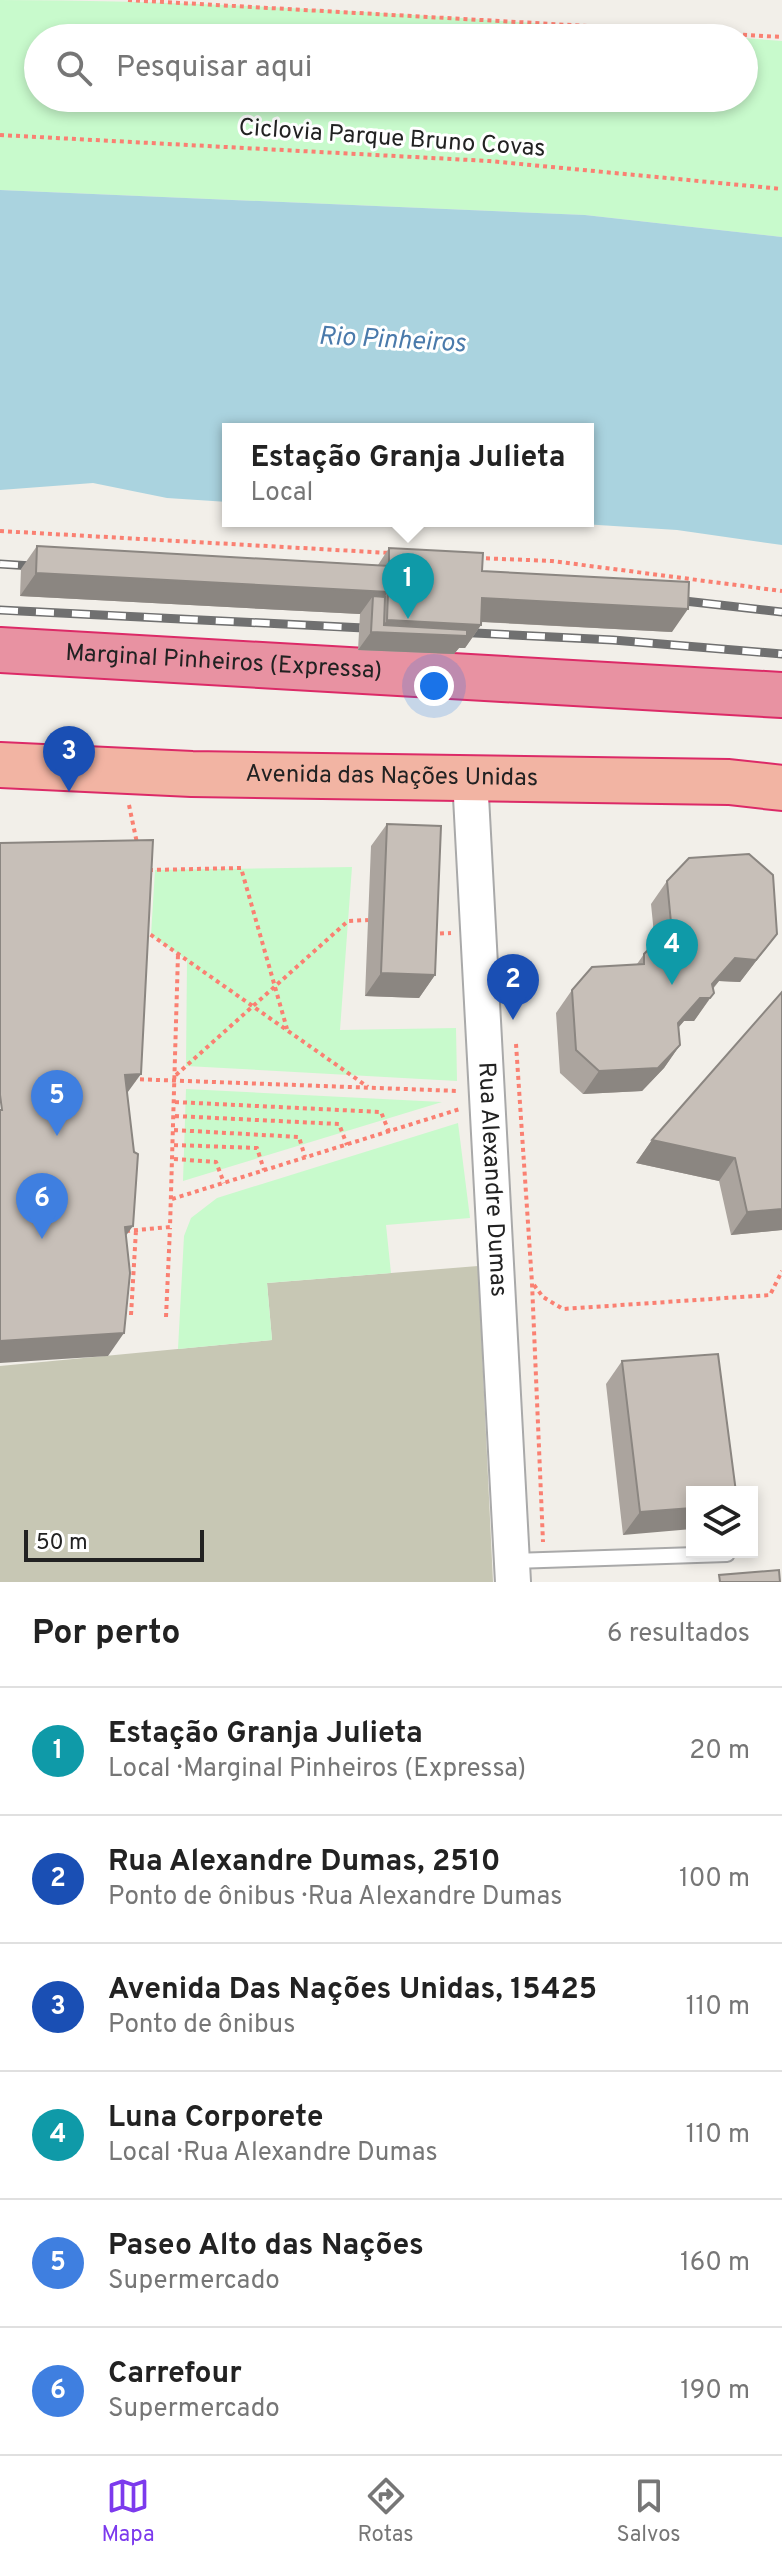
<!DOCTYPE html>
<html lang="pt">
<head>
<meta charset="utf-8">
<style>
	body { margin:0; font-family:Overpass,sans-serif; background:#f6f6f6; color:#222 }
	.controls { position:absolute; right:24px; bottom:24px; display:grid; overflow:hidden; border-radius:0px; box-shadow:0 4px 12px #0003 }
	.controls button { width:72px; height:72px; display:grid; place-items:center; padding:0; border:0; border-bottom:2px solid #e0e0e0; background:#fff; color:#222; font:40px sans-serif }
	.scale { position:absolute; left:24px; bottom:20px; width:180px; box-sizing:border-box; padding-left:8px; border:4px solid #222; border-top:0; font-size:22px; line-height:28px; white-space:nowrap; color:#222; -webkit-text-stroke:6px #fff; paint-order:stroke }
	.you { position:absolute; left:434px; top:686px; width:28px; height:28px; margin:-20px; border:6px solid #fff; border-radius:50%; background:#1a73e8; box-shadow:0 0 0 12px #1a73e833 }
	.badge { display:grid; place-items:center; width:52px; height:52px; border-radius:50%; background:#7c3aed; color:#fff; font-size:26px; font-weight:700 }
	.pin { position:absolute; translate:-50% -66px; filter:drop-shadow(0 2px 4px #0008) }
	.pin::after { content:''; position:absolute; top:42px; width:28px; height:24px; background:inherit; clip-path:polygon(0 0,100% 0,50% 100%) }
	.popup { position:absolute; left:222px; top:423px; width:372px; height:104px; box-sizing:border-box; display:grid; place-content:center; border-radius:0px; background:#fff; filter:drop-shadow(0 2px 6px #0005); font-size:26px; white-space:nowrap; color:#767676 }
	.popup b { font-size:30px; color:#222 }
	.popup::after { content:''; position:absolute; left:50%; top:100%; margin-left:-16px; border:16px solid transparent; border-top-color:#fff }
	.list { margin:0; padding:0; list-style:none }
	h2 { display:flex; justify-content:space-between; align-items:center; height:104px; margin:0; padding:0 32px; font-size:34px }
	h2 small { font-size:26px; font-weight:400; color:#767676 }
	.list li { display:grid; grid-template-columns:52px 1fr auto; gap:24px; align-items:center; box-sizing:border-box; height:128px; padding:0 32px; border-top:2px solid #e0e0e0 }
	.list b { display:block; font-size:30px; white-space:nowrap }
	.list p { margin:0; font-size:26px; white-space:nowrap; color:#767676 }
	.list em { font-size:26px; font-style:normal; color:#767676 }
	.icon { flex:none; width:44px; height:44px; fill:none; stroke:currentColor; stroke-width:2; stroke-linecap:round; stroke-linejoin:round }
	.map { position:relative; flex:none; width:782px; height:1582px; overflow:hidden }
	.search { position:absolute; background:#fff; box-shadow:0 4px 12px #0003; left:24px; right:24px; top:24px; height:88px; display:flex; align-items:center; gap:20px; box-sizing:border-box; padding:0 28px; border-radius:44px; color:#767676; font-size:30px }
	.sheet { height:872px; background:#fff }
	nav { display:flex; justify-content:space-around; align-items:center; box-sizing:border-box; height:112px; border-top:2px solid #e0e0e0; background:#fff; font-size:22px; color:#767676 }
	nav a { display:grid; justify-items:center; gap:4px }
	nav .on { color:#7c3aed }
	.map>svg:first-child { display:block }
	.construction { fill:#c7c7b4 }
	.park { fill:#c8facc }
	.water { fill:#aad3df }
	.lines { fill:none; stroke-linecap:round; stroke-linejoin:round }
	.service-casing { stroke:#a9a9a9; stroke-width:18 }
	.tertiary-casing { stroke:#a9a9a9; stroke-width:38 }
	.trunk-casing { stroke:#dc2a67; stroke-width:48 }
	.motorway-casing { stroke:#dc2a67; stroke-width:48 }
	.path { stroke:#fa8072; stroke-width:4; stroke-dasharray:4 4; stroke-linecap:butt }
	.service { stroke:#fff; stroke-width:14 }
	.tertiary { stroke:#fff; stroke-width:34 }
	.trunk { stroke:#f2b4a3; stroke-width:44 }
	.motorway { stroke:#e892a2; stroke-width:44 }
	.rail-casing { stroke:#707070; stroke-width:9 }
	.rail { stroke:#fff; stroke-width:6; stroke-dasharray:18; stroke-linecap:butt }
	.wall { fill:#aba49e }
	.shaded-wall { fill:#8b8681 }
	.building { fill:#c7bfb8; stroke:#8b8681; stroke-width:2 }
	.labels { text-anchor:middle; dominant-baseline:central; stroke-width:6; stroke-linejoin:round; paint-order:stroke }
	.street-label { font-size:24px; fill:#222; stroke:#fff }
	.water-label { font-size:26px; font-style:italic; fill:#4a7aab; stroke:#fff }
</style>
</head>
<body>
<div class="map">
<svg width="782" height="1582" viewBox="0 0 782 1582">
	<rect width="100%" height="100%" fill="#f2efe9"/>
	<path class="construction" d="M478 1266 493 1582H0V1366L272 1340 267 1283Z"/>
	<path class="park" d="M0 0C246 0 492 20 737 38H38V98H744V38L782 41V237L585 215 0 190Z
		M352 867 340 1030 456 1028 457 1081 186 1066 187 960 151 935 155 870Z
		M186 1089 442 1102 183 1181Z
		M458 1123 470 1218 386 1225 391 1273 267 1283 272 1340 178 1349 184 1236 191 1218 217 1198Z"/>
	<path class="water" d="M0 190 585 215 782 237V545L677 530 535 521H588V429H228V502L167 498 93 483 0 490Z"/>
	<g class="lines">
		<defs>
			<path id="service" d="M513 1561 727 1554"/>
			<g id="tertiary">
				<path id="s1" d="M470 778 513 1582"/>
			</g>
			<g id="trunk">
				<path id="s2" d="M0 765 192 774 729 782 782 788"/>
			</g>
			<g id="motorway">
				<path id="s3" d="M0 650 782 695"/>
			</g>
		</defs>
		<use href="#service" class="service-casing"/>
		<use href="#tertiary" class="tertiary-casing"/>
		<use href="#trunk" class="trunk-casing"/>
		<use href="#motorway" class="motorway-casing"/>
		<path class="path" d="M128 0 782 37
			M0 135 489 161 782 189
			M0 531 390 553
			M478 558 552 561 782 591
			M129 805 137 843
			M149 870 241 868 287 1029
			M144 930 368 1087
			M432 934 451 933
			M516 1044 532 1283 543 1542
			M176 1075 348 921 368 920
			M132 1079 459 1091
			M175 1102 381 1112 389 1132
			M175 1116 339 1124 347 1145
			M174 1130 299 1137 305 1157
			M174 1145 257 1148 264 1170
			M174 1159 216 1162 224 1183
			M172 1199 460 1109
			M126 1231 170 1227 178 954
			M534 1285 543 1297 563 1309 770 1295 782 1271
			M131 1315 136 1230
			M166 1317 170 1228"/>
		<use href="#service" class="service"/>
		<use href="#tertiary" class="tertiary"/>
		<use href="#trunk" class="trunk"/>
		<use href="#motorway" class="motorway"/>
		<defs>
			<path id="rail" d="M0 564 48 567
				M667 599 782 612
				M0 610 384 629
				M455 632 613 640 782 654"/>
		</defs>
		<use href="#rail" class="rail-casing"/>
		<use href="#rail" class="rail"/>
	</g>
	<path class="wall" d="M37 546 378 565 389 548 672 632 481 622V625L465 648H459L454 654 358 650 360 614 20 596 21 569Z
		M387 824 435 975 419 998 365 996 371 846Z
		M667 881 777 934 740 982 719 981 713 989 714 993 694 1021H684L678 1028 680 1045 664 1068 642 1091 583 1094 560 1073 556 1013 572 990 637 964 644 954 655 944 651 904Z
		M782 992V1230L731 1235 719 1181 636 1163 652 1140Z
		M622 1361 736 1492 623 1535 606 1384Z"/>
	<path class="shaded-wall" d="M36 573 388 592 372 615 373 596 360 614 20 596Z
		M482 598 688 609 672 632 466 621Z
		M387 620 481 625 465 648H459L454 654 358 650 371 632 378 633Z
		M777 934 740 982 719 981 704 998H710L694 1021H684L662 1046 678 1023 735 958Z
		M381 973 435 975 419 998 365 996Z
		M680 1045 664 1068 642 1091 583 1094 599 1071Z
		M141 1074 125 1096V1075Z
		M652 1140 735 1158 719 1181 636 1163Z
		M782 1209V1230L731 1235 747 1212Z
		M133 1226 117 1248 125 1227Z
		M124 1333 108 1356 0 1363V1341Z
		M692 1508V1529L623 1535 640 1512Z"/>
	<path class="building" d="M37 546 389 566V548L483 553 482 571 689 582 688 609 482 598 481 625 387 620 388 592 36 573Z
		M373 596 385 597 384 625 467 630V636L371 632Z
		M387 824 441 826 435 975 381 973Z
		M153 840 141 1074 125 1075 134 1152 138 1154 133 1226 125 1227 130 1273 124 1333 0 1341V1110H2L0 1095V843Z
		M749 854 773 875 777 934 756 960 735 958 712 984 714 993 710 998H700L678 1023 680 1045 658 1068 599 1071 576 1050 572 990 592 967 644 964V954L665 933H672L667 881 689 858Z
		M782 992V1209L747 1212 735 1158 652 1140Z
		M718 1354 736 1492H692V1508L640 1512 622 1361Z
		M779 1570 780 1582H720L719 1575Z"/>
	<g class="labels">
		<g class="street-label">
			<text transform="translate(392 139) rotate(4)">Ciclovia Parque Bruno Covas</text>
			<text stroke="none"><textPath href="#s3" startOffset="224">Marginal Pinheiros (Expressa)</textPath></text>
			<text stroke="none"><textPath href="#s2" startOffset="392">Avenida das Nações Unidas</textPath></text>
			<text stroke="none"><textPath href="#s1" startOffset="402">Rua Alexandre Dumas</textPath></text>
		</g>
		<g class="water-label">
			<text transform="translate(392 341) rotate(3)">Rio Pinheiros</text>
		</g>
	</g>
</svg>
<div class="controls">
<button><svg class="icon" aria-label="layers" viewBox="0 0 24 24"><path d="M12 4l9 5-9 5-9-5zM3 14l9 5 9-5"/></svg></button>
</div>
<div class="scale">50 m</div>
<div class="you"></div>
<div class="pin badge" style="left:408px;top:619px;background:#0f9aa8">1</div>
<div class="popup"><b>Estação Granja Julieta</b>Local</div>
<div class="pin badge" style="left:513px;top:1020px;background:#1a4fb4">2</div>
<div class="pin badge" style="left:69px;top:792px;background:#1a4fb4">3</div>
<div class="pin badge" style="left:672px;top:985px;background:#0f9aa8">4</div>
<div class="pin badge" style="left:57px;top:1136px;background:#3f7fe0">5</div>
<div class="pin badge" style="left:42px;top:1239px;background:#3f7fe0">6</div>
<div class="search"><svg class="icon" aria-label="search" viewBox="0 0 24 24"><circle cx="10" cy="10" r="6"/><path d="M15 15l6 6"/></svg>Pesquisar aqui</div>
</div>
<section class="sheet">
<h2>Por perto<small>6 resultados</small></h2>
<ul class="list">
<li><span class="badge" style="background:#0f9aa8">1</span><div><b>Estação Granja Julieta</b><p>Local · Marginal Pinheiros (Expressa)</p></div><em>20 m</em></li>
<li><span class="badge" style="background:#1a4fb4">2</span><div><b>Rua Alexandre Dumas, 2510</b><p>Ponto de ônibus · Rua Alexandre Dumas</p></div><em>100 m</em></li>
<li><span class="badge" style="background:#1a4fb4">3</span><div><b>Avenida Das Nações Unidas, 15425</b><p>Ponto de ônibus</p></div><em>110 m</em></li>
<li><span class="badge" style="background:#0f9aa8">4</span><div><b>Luna Corporete</b><p>Local · Rua Alexandre Dumas</p></div><em>110 m</em></li>
<li><span class="badge" style="background:#3f7fe0">5</span><div><b>Paseo Alto das Nações</b><p>Supermercado</p></div><em>160 m</em></li>
<li><span class="badge" style="background:#3f7fe0">6</span><div><b>Carrefour</b><p>Supermercado</p></div><em>190 m</em></li>
</ul>
</section>
<nav>
<a class="on"><svg class="icon" aria-label="map" viewBox="0 0 24 24"><path d="M3 6l6-2 6 2 6-2v14l-6 2-6-2-6 2zM9 4v14M15 6v14"/></svg>Mapa</a>
<a><svg class="icon" aria-label="directions" viewBox="0 0 24 24"><path d="M12 3l9 9-9 9-9-9zM9 14v-3h6M13 9l2 2-2 2"/></svg>Rotas</a>
<a><svg class="icon" aria-label="saved" viewBox="0 0 24 24"><path d="M7 4h10v16l-5-4-5 4z"/></svg>Salvos</a>
</nav>
</body>
</html>
